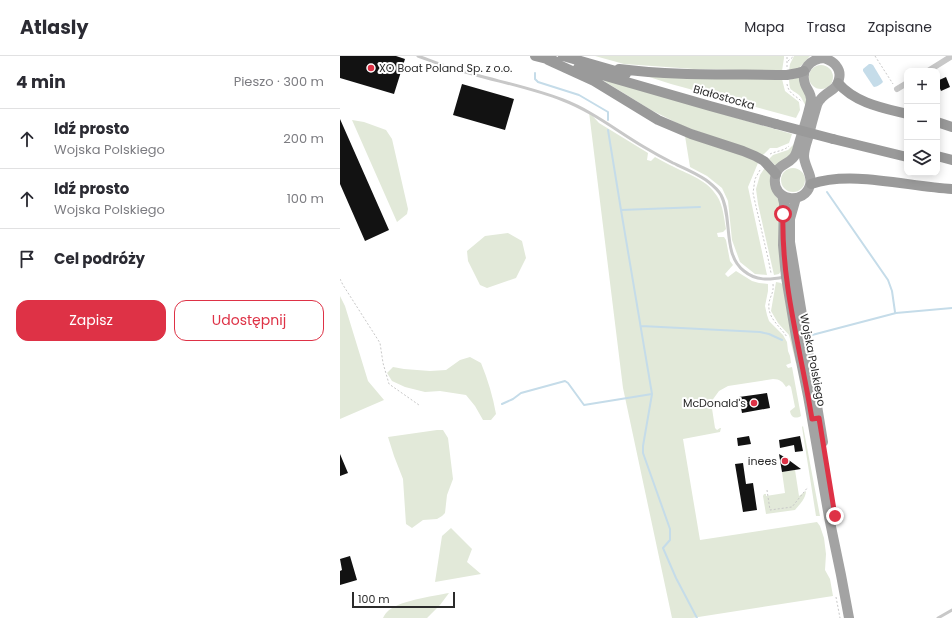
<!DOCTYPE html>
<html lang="pl">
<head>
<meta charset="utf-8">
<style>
	body { margin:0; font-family:Poppins,sans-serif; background:#f7f7f7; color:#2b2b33 }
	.controls { position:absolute; right:12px; top:12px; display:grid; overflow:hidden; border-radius:8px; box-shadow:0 2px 10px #0003 }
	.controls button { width:36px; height:36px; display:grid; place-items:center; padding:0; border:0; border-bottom:1px solid #e1e1e2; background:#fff; color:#2b2b33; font:20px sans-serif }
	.scale { position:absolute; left:12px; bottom:10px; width:103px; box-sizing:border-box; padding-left:4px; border:2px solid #2b2b2b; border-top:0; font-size:11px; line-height:14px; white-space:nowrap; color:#2b2b2b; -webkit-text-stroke:3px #fff; paint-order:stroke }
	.stop { position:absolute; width:12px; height:12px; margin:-9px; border:3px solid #de3246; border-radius:50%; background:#fff }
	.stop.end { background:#de3246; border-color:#fff; box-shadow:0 1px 4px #0008 }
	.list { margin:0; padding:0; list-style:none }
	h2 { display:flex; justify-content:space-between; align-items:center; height:52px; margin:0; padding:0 16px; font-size:17px }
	h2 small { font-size:13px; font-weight:400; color:#7c7c81 }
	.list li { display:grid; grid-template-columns:26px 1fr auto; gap:12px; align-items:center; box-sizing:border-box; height:60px; padding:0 16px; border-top:1px solid #e1e1e2 }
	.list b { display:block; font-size:15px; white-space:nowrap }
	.list p { margin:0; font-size:13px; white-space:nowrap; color:#7c7c81 }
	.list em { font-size:13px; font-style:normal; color:#7c7c81 }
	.actions { display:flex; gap:8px; padding:12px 16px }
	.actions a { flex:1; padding:9px 0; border:1px solid #de3246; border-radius:12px; text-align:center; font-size:14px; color:#de3246 }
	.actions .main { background:#de3246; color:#fff }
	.icon { flex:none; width:22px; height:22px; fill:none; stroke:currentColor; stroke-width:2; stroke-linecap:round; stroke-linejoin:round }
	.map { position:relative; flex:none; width:612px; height:562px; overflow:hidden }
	header { display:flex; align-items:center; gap:24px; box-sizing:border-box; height:56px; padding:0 20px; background:#fff; border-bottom:1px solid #e1e1e2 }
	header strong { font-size:19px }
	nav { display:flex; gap:22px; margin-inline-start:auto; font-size:14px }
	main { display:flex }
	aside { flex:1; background:#fff }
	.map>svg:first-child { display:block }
	.green { fill:#e2e9d9 }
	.water { fill:#c5dce9 }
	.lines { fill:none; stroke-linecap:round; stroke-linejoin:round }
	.stream { stroke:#c5dce9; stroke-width:2 }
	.building { fill:#121212 }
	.path { stroke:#c8c8c8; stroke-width:1; stroke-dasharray:2 2; stroke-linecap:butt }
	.service { stroke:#c8c8c8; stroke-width:3 }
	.minor { stroke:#c8c8c8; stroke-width:6 }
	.primary { stroke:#a3a3a3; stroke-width:10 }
	.trunk { stroke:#9a9a9a; stroke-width:10 }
	.trunk-bridge { stroke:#9a9a9a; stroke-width:10 }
	.route { stroke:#de3246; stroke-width:5 }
	.poi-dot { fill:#de3246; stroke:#fff; stroke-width:1.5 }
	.labels { text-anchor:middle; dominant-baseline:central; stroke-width:4; stroke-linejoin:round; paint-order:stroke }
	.poi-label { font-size:11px; fill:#2b2b2b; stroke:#fff; text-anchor:end }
	.street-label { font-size:11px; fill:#2b2b2b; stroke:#fff }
</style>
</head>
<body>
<header>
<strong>Atlasly</strong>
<nav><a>Mapa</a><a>Trasa</a><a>Zapisane</a></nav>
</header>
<main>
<aside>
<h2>4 min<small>Pieszo · 300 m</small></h2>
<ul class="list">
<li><svg class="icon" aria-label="ahead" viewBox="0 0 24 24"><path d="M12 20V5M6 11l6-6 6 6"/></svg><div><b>Idź prosto</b><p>Wojska Polskiego</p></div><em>200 m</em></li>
<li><svg class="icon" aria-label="ahead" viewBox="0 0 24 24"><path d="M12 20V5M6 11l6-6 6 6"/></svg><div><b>Idź prosto</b><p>Wojska Polskiego</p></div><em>100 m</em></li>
<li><svg class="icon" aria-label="arrive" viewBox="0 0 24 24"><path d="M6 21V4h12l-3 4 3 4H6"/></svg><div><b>Cel podróży</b></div></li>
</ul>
<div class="actions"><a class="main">Zapisz</a><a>Udostępnij</a></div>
</aside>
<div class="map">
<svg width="612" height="562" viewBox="0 0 612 562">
	<rect width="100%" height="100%" fill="#fff"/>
	<path class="green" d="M255 0H444V2L442 15 354 13 284 8Z
		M454 0H470L458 13 449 15 450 8Z
		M469 21a12 12 0 1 1 24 0a12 12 0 1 1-24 0Z
		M303 19 442 23 445 35 459 46 460 54 456 62 331 28Z
		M256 20 338 45 452 78 449 87 437 92H430L423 99 343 70 311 54Z
		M459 21 467 44 466 51C464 47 462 42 459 39 450 32 450 36 449 24Z
		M249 56 259 67 308 97 307 104 311 105 315 101C321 104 327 108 334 111 350 119 367 124 377 140 383 149 384 162 386 173L383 176 377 177 378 181H384L386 184 390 205 393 209 385 218 388 221 396 215 412 225 419 227 428 228V235L425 250 427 259 429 265 443 279 447 286 448 295 450 300 451 307 446 309 448 312 452 311 461 360C456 363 451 362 450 355L455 351 451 331 449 329 446 331C443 326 440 323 433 323L388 330 379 335 371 346 375 372 377 374 380 372H381L380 376 343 383 360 484 477 466 480 470 484 482 486 498 485 514 490 523 493 540 352 562H332L283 332Z
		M12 64 24 66 46 74 52 83 68 153 67 158 57 166Z
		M345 80 405 100 418 107 408 131 427 219 415 218 400 206 392 184 388 145 382 132 367 120 350 111Z
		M457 85 453 97 436 110 429 103 433 99 448 94Z
		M426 110 431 121 436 140 440 146 442 213 439 218 434 219 418 148 416 133 420 119Z
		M441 124a12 12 0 1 1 24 0a12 12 0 1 1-24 0Z
		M168 177 182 185 186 202 176 222 147 232 140 229 128 205 127 195 145 180Z
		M436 226 441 227 444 230 459 305 456 307 449 279 438 267 431 255Z
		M0 240 5 250 28 325 44 344 0 363Z
		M130 301 141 307C148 324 153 341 156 358L151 364H143L135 350 126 339 100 335 85 336 65 331 52 325 47 317 53 311 64 313 90 315 106 314 120 304Z
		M463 370 480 460H476L462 371Z
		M97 374H103L108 382 113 423 107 439 105 457 102 460 97 463 83 464 72 472 66 468 63 423 54 400 48 381Z
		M455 414 459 440 466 435C466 442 460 448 455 454L426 458 423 440 424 438H426V440L445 437 442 416Z
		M111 472 132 493 127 506 141 518 95 526 102 480Z
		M109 537 100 549 87 562H43C44 560 45 558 47 556 57 545 93 540 109 537Z"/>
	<path class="water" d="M529 8H531L533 9 542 24 543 26C541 28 537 31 534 31L533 30 523 15V13Z"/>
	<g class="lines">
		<path class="stream" d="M195 17V23L198 26 239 39 268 56V64
			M268 74 281 154 312 338 303 390V397L330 473V484L323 492 336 522 357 562
			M487 136 548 224 552 235 555 256
			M281 154 360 151
			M301 270 420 276 429 278 442 284
			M472 279 556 257 612 252
			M162 348 173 343 181 337 225 325 228 327 244 349 312 338"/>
	</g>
	<path class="building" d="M0 0H56L65 3 54 38 0 22Z
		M606 21 610 31 601 35 597 25Z
		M122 28 174 43 165 74 113 59Z
		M0 63 49 174 25 185 0 128Z
		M427 337 430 352 402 357 399 341Z
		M409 380 411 388 398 390 397 382Z
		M460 380 463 395 455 396 454 389 440 392 439 384Z
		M0 398 8 417 0 420Z
		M439 398 446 402 461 413 442 416Z
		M403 407 406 428 413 427 417 454 403 456 395 408Z
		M10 500 17 524 0 529V515L2 514 0 503Z"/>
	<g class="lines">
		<path class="path" d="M535 0 553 28
			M448 5 454 0
			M447 11V0
			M447 28C449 39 456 39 462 46
			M430 98C436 95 444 95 449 90
			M420 114 415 123 413 137 415 146 428 202 431 217
			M0 223 3 229 40 287 43 307 49 328 79 349
			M433 228C434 237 430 240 429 247 427 262 440 270 447 281
			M427 434 430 454 452 451 468 431
			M496 541 500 562"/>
		<path class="service" d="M78 0C89 4 100 9 112 12 149 24 187 30 223 44 252 55 277 75 304 91 314 97 323 102 333 107 344 112 356 117 366 124 371 128 377 132 381 139 393 162 382 198 404 215 416 225 429 224 444 221
			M598 562 612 554"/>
		<path class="minor" d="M588 15 612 0
			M557 33 567 27"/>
		<path class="primary" d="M484 2C490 4 494 6 497 11 500 15 500 19 499 23 497 35 486 35 480 44 479 44 477 49 477 49 474 59 471 69 469 79 467 86 464 93 464 100 464 110 473 119 470 129 465 149 432 146 435 122 437 108 446 110 453 102 456 99 457 95 458 91 462 76 468 61 471 45 472 38 467 34 465 28 460 13 471 3 484 2Z
			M442 139 444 147 443 189 446 221 456 281 468 340 489 461 501 519 509 562
			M456 142 450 163V186L483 386"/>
		<path class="trunk" d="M195 0 215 5
			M223 0 286 18
			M208 4 254 25 318 64 351 78 403 95 415 100 424 105 436 118
			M238 12 370 50 436 68
			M279 13C334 20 391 18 447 19L458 17 464 15
			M498 27C515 47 543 52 567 58
			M597 66 612 71
			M493 83 567 101
			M597 100 612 104
			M471 128C512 114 569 131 612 133"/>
		<path class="trunk-bridge" d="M436 68 493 83"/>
	</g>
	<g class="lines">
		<path class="route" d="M443 158C441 228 461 295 472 363L479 362 495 460"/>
	</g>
	<g class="poi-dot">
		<circle cx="31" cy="12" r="4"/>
		<circle cx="414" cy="347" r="4"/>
		<circle cx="445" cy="405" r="4"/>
	</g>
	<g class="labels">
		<g class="poi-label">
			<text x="39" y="12" text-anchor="start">XO Boat Poland Sp. z o.o.</text>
			<text x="406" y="347">McDonald's</text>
			<text x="437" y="405">inees</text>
		</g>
		<g class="street-label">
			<text transform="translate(384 41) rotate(16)">Białostocka</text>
			<text transform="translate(473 304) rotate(79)">Wojska Polskiego</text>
		</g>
	</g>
</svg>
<div class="controls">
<button>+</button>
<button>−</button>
<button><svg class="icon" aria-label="layers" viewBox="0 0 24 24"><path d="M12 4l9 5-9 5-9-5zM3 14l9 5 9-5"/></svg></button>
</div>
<div class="scale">100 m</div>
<div class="stop" style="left:443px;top:158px"></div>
<div class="stop end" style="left:495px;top:460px"></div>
</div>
</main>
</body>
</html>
